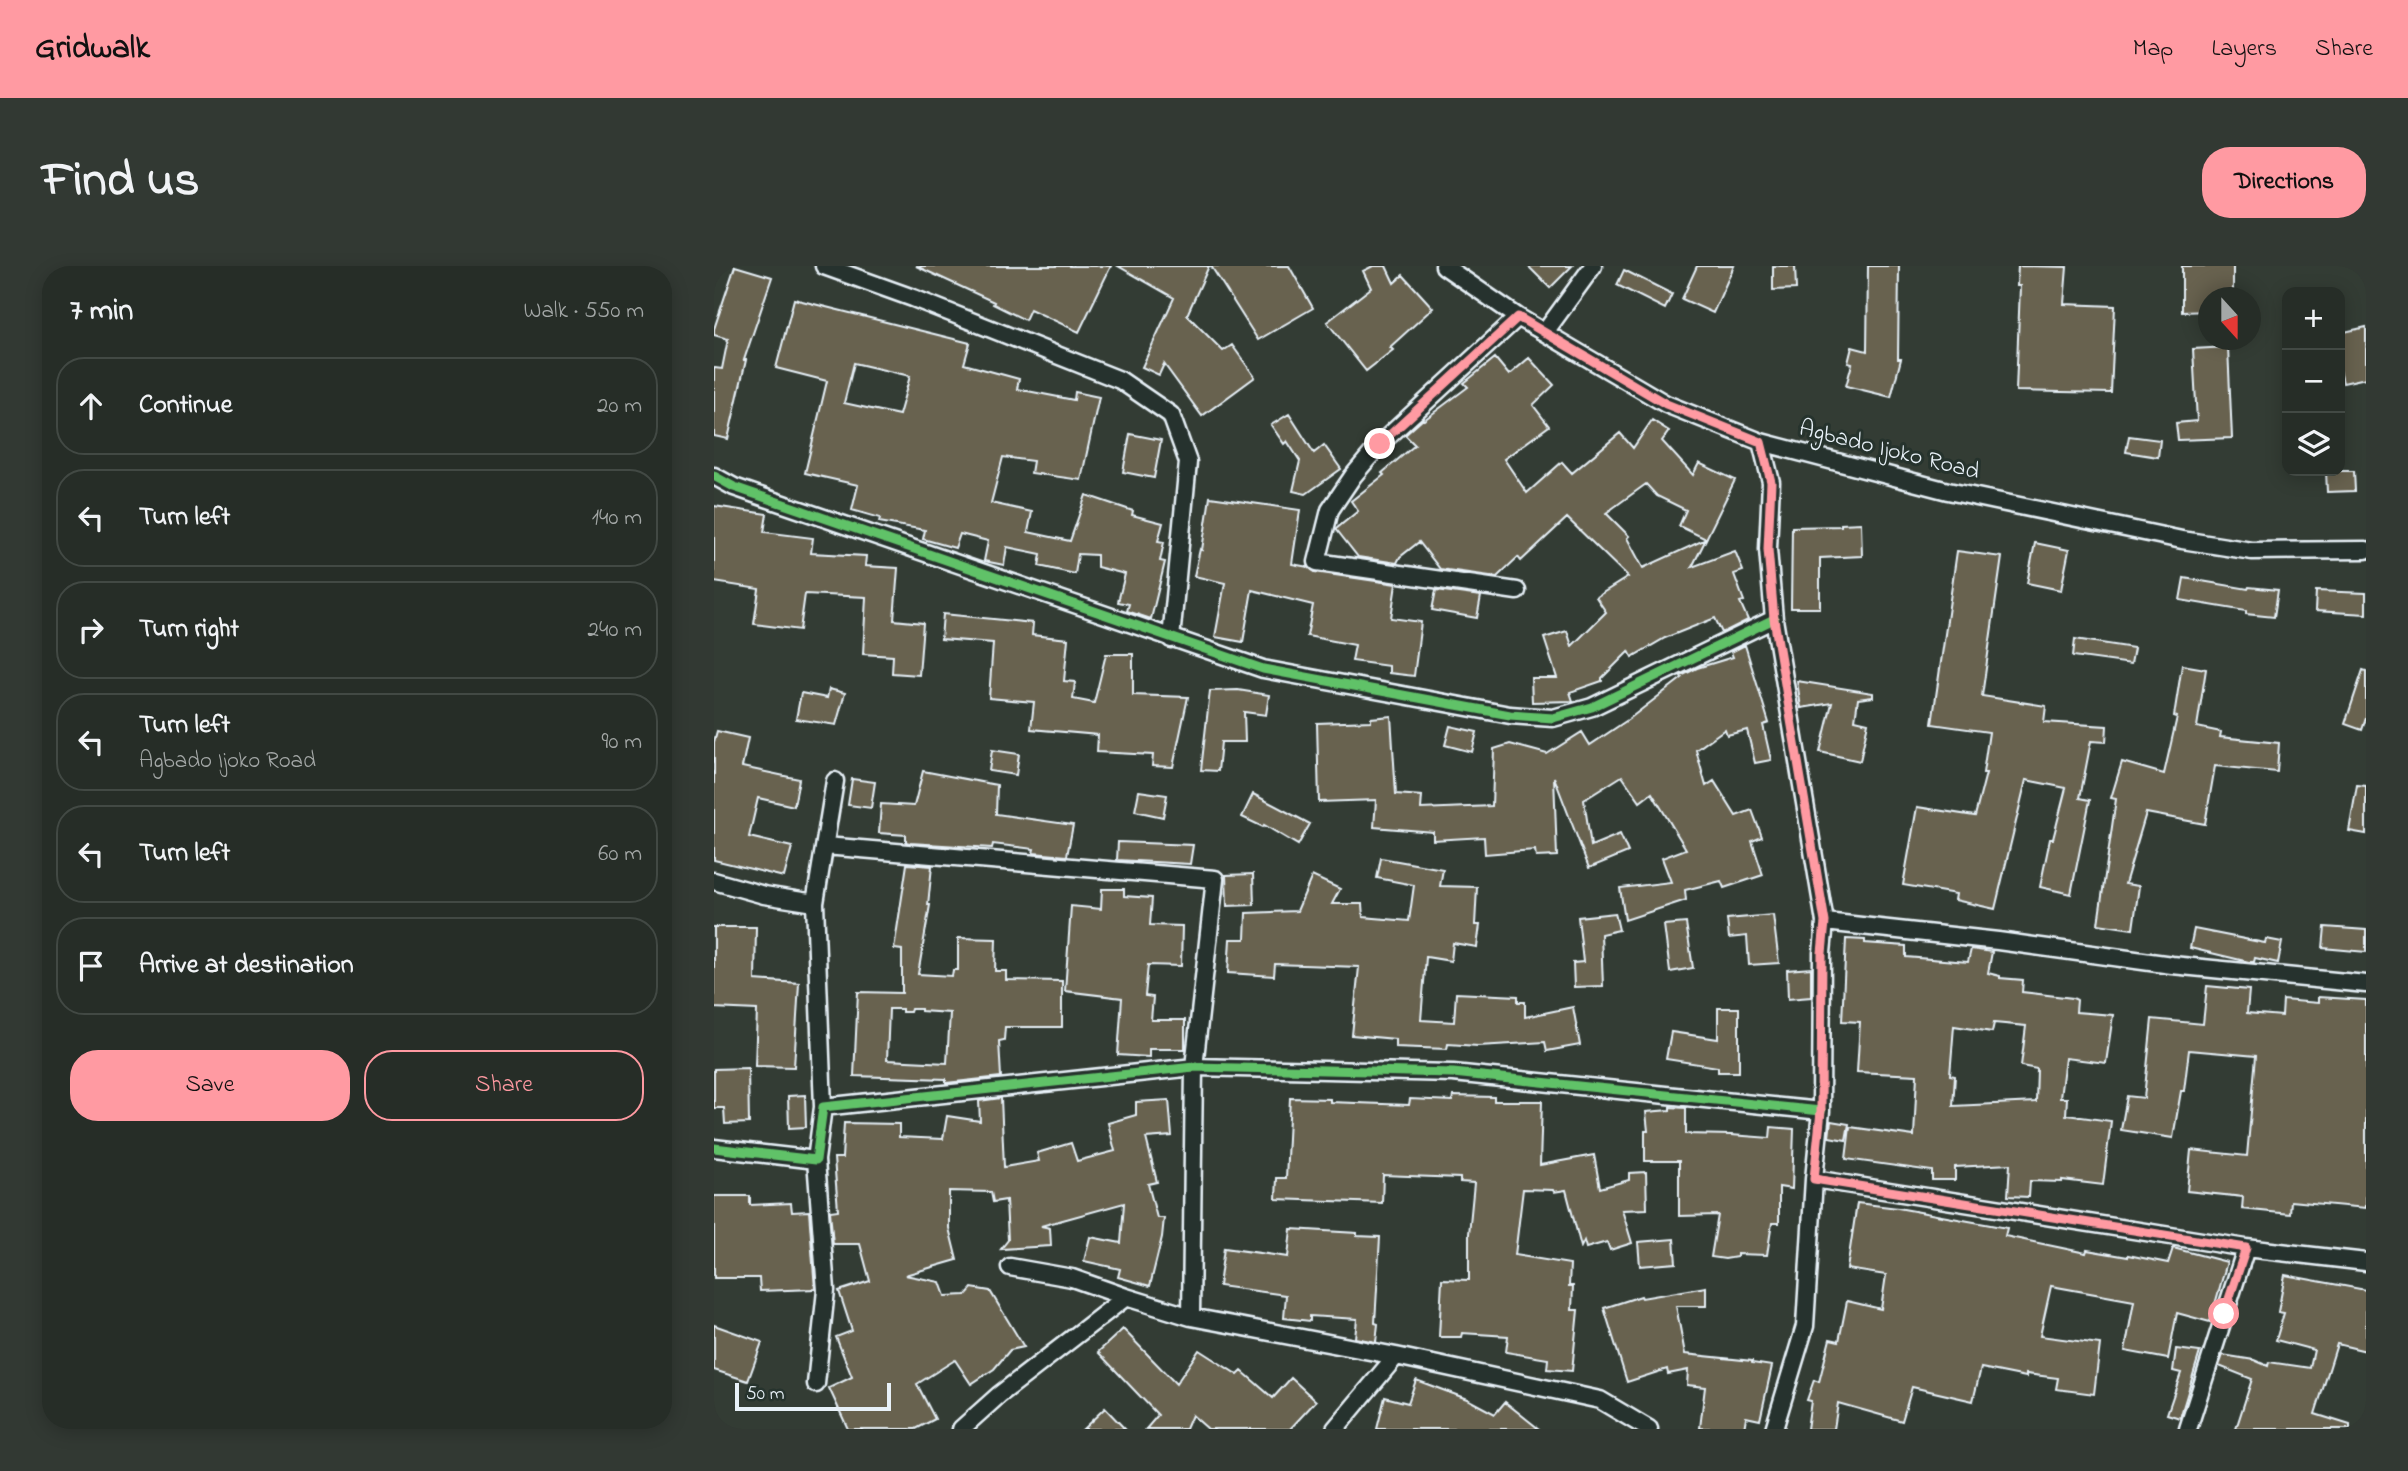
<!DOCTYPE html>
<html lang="en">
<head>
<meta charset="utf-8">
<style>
	body { margin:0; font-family:"Indie Flower",sans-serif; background:#323933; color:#f1f3f6 }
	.controls { position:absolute; right:21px; top:21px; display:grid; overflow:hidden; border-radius:14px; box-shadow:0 4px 18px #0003 }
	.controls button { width:63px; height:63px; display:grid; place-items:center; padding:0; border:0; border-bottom:2px solid #424944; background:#262d27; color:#f1f3f6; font:35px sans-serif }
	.compass { position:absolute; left:1484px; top:21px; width:63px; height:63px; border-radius:50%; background:#262d27; box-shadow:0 4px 18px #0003; rotate:159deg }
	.scale { position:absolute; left:21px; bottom:18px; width:156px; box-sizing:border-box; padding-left:7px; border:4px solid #e8f1f8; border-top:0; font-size:19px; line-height:24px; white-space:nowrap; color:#e8f1f8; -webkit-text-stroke:5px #26332d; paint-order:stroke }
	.stop { position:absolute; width:21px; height:21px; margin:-16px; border:5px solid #ff9aa2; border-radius:50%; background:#fff }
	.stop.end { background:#ff9aa2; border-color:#fff; box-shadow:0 2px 7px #0008 }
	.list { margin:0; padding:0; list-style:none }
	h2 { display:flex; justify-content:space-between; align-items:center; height:91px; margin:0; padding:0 28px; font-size:30px }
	h2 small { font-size:23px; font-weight:400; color:#a4a8a7 }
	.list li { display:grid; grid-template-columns:46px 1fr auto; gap:21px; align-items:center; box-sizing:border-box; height:98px; margin:0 14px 14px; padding:0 14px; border:2px solid #424944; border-radius:28px }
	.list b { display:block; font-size:26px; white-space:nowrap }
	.list p { margin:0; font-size:23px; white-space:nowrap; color:#a4a8a7 }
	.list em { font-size:23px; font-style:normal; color:#a4a8a7 }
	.actions { display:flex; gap:14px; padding:21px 28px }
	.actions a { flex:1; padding:16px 0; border:2px solid #ff9aa2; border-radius:28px; text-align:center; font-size:24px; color:#ff9aa2 }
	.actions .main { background:#ff9aa2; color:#111 }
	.icon { flex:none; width:38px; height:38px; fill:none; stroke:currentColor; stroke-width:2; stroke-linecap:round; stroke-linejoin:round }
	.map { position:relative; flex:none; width:1652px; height:1163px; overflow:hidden; border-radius:28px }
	header { display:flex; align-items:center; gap:42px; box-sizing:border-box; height:98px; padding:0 35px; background:#ff9aa2; color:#111 }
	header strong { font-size:33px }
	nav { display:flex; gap:38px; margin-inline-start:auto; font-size:24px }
	.intro { display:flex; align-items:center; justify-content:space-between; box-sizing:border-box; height:168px; padding:0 42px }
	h1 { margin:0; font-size:49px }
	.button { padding:18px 32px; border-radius:28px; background:#ff9aa2; color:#111; font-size:24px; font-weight:700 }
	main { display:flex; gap:42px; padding:0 42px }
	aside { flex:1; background:#262d27; border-radius:28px; box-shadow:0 4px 18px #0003 }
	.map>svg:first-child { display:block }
	.building { fill:#676250; stroke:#e8f1f8; stroke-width:2; fill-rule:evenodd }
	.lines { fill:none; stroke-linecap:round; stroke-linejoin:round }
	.street-casing { stroke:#e8f1f8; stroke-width:21 }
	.street { stroke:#26332d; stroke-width:16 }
	.cycleway-casing { stroke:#26332d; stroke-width:13 }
	.cycleway { stroke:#61c268; stroke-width:9 }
	.route { stroke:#ff9aa2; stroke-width:9 }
	.labels { text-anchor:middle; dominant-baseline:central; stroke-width:6; stroke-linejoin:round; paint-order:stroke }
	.street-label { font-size:24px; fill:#e8f1f8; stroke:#26332d }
</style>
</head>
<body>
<header>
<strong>Gridwalk</strong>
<nav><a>Map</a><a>Layers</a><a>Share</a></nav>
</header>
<div class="intro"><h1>Find us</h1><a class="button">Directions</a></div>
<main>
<aside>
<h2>7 min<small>Walk · 550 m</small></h2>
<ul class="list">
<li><svg class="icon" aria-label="ahead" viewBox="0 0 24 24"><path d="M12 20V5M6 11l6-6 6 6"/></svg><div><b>Continue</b></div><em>20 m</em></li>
<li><svg class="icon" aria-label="left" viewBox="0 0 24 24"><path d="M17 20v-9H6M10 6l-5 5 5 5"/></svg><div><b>Turn left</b></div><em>140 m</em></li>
<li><svg class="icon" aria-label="right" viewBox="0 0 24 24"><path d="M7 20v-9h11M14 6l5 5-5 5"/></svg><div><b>Turn right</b></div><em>240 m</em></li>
<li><svg class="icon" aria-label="left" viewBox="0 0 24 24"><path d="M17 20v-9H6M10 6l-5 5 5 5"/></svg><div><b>Turn left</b><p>Agbado Ijoko Road</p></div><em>90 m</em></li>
<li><svg class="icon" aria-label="left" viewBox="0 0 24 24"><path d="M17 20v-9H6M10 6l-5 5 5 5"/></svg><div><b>Turn left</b></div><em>60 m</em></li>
<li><svg class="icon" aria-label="arrive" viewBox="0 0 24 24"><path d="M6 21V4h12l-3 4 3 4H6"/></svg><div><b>Arrive at destination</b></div></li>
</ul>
<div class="actions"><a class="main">Save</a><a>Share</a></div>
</aside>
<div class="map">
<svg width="1652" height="1163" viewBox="0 0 1652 1163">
	<rect width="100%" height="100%" fill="#333c34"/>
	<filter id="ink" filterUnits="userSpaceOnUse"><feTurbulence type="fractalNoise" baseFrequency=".0143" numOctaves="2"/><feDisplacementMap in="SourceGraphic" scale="14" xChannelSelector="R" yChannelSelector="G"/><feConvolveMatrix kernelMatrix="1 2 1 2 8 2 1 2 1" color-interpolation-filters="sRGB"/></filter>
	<g filter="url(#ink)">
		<path class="building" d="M21 0 58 11 30 94H32L14 173 0 170V102L8 103 14 73 0 69V63Z
			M202 0H397L365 66 316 43 311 54 279 38 280 36Z
			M404 0H495L473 49 509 85 518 79 541 111 488 150 450 98 445 109 428 101 460 32Z
			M497 0H575L599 42 544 74Z
			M659 0H672L680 17 689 9 719 42 676 81 679 84 652 105 613 56 657 22 649 5Z
			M814 0H858L836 22Z
			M983 0H1020L999 47 968 33Z
			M1059 0H1081L1082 23 1059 24Z
			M1154 0H1185L1184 93H1187L1177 131 1132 120 1138 98 1134 97 1138 81 1153 85Z
			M1304 0 1353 1 1350 38 1401 40 1397 127 1302 125 1306 20H1303Z
			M1468 0H1519V32H1494V45L1468 46Z
			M910 4 958 28 951 43 903 19Z
			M80 33 256 77 250 98 305 113 303 123 360 134 361 126 385 131 367 214 317 207 319 195 289 191 277 237 318 246 314 266 356 275 372 229 419 245 418 249 449 257 444 275 450 276 446 295 451 296 437 353 413 345 415 338 404 336 411 308 383 301V289L364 288 361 308 325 300 327 288 293 281 290 299 270 295 274 275 246 268 241 282 209 273 211 264 165 256 166 252 138 244 144 219 91 207 113 115 62 102ZM140 97 196 110 185 149 130 137Z
			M1652 61V112L1629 117 1626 104V67Z
			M1514 81 1518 172 1464 174 1462 157 1483 155 1479 83Z
			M781 92 795 109 815 92 840 119 819 139 835 160 790 193 813 227 848 196 858 207 906 167 919 182 938 154 955 165 948 175 979 209 985 197 1021 214 992 273 965 260 972 244 943 230 932 218 892 247 915 270 913 272 929 302 992 273 978 301 1021 285 1029 305 1020 308 1030 335 1026 336 1034 354 1008 367 1001 352 951 372 918 391 915 385 888 412V415L856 426 859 435 818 436 817 412H843L830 372 853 365 858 380 892 346 882 331 914 311 853 252 807 295 804 291 783 311 726 303 705 276 686 291 683 297 644 291 622 263 644 245 637 235 670 209 668 207 701 179 691 169 709 153 710 154 754 121 750 117Z
			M575 148 600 187 610 179 627 203 592 228 579 225 586 195 573 175 570 178 557 159Z
			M416 168 447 174 440 212 409 206Z
			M1415 170 1446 174 1444 191 1412 186Z
			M1612 205H1640L1641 225 1613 226Z
			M496 231 586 244 578 298 594 301 601 306 682 318 677 352 707 356 700 410 675 407V400L638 395 641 379 593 370 599 339 538 324 529 376 501 371 511 317 480 310 486 283 488 284Z
			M0 240 53 248 50 266 99 272 97 287 152 290 151 300 184 302 180 354 209 357 205 409 178 407 179 390 149 388 152 331 91 328 86 364 40 358 45 323 0 316Z
			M1147 257 1148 290 1106 292V342H1077L1078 261 1127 260V258Z
			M1321 277 1355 284 1347 324 1313 317Z
			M1243 285 1288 291 1268 430 1332 440 1330 456 1393 460 1392 476 1377 475 1366 532 1376 534 1357 628 1326 621 1336 573H1339L1352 522 1312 514 1281 643 1241 634 1242 628 1189 619 1203 541 1261 550 1272 507H1269L1275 466 1218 458Z
			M1470 312 1534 323 1535 321 1564 324 1560 351 1532 348V345L1466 334Z
			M722 324 767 330 763 352 718 344Z
			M1602 325 1652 327V348L1601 345Z
			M229 348 319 357 318 369 354 373 350 415 361 416 359 433 380 437 392 388H419V429L474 431 459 501 438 500 439 489 383 486 384 469 317 463 320 436 275 432 279 377 227 373Z
			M1361 373 1420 382 1417 398 1359 390Z
			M1031 379 1055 457 1049 459 1057 494 1041 497 1033 464 1013 469 1011 463 982 484 992 520 1000 515 1022 550 1038 544 1048 571 1038 575 1049 609 1010 622 1007 615 971 624 972 634 911 654 906 622 957 616 948 592 972 583 938 527 926 536 908 510 870 534 877 580 906 568 914 586 875 602 840 511 843 590 822 591 821 584 771 588 770 571 719 574V566L660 561 662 534 605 536 603 457 657 455V452L677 450 682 528 708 530 707 543 778 540 780 483 796 478 833 488 868 466 876 479 915 453 968 412 967 410 983 402 1019 391 1017 386Z
			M1468 399 1492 403 1483 461 1507 466 1506 471 1565 477 1563 506 1501 500 1491 558 1432 547 1411 618 1425 620 1419 663 1384 658 1402 533 1397 532 1408 496 1450 508 1463 451 1460 450Z
			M1649 404 1652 405V452L1648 464 1631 458Z
			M1083 415 1159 427V431L1144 433 1141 454 1154 457 1146 495 1106 486 1118 437 1087 442Z
			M115 423 131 427 122 459 82 453 87 427 113 432Z
			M524 424 555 429 552 449 530 446 531 476H507L504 505 487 504 496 425Z
			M736 460 763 466 758 486 731 479Z
			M3 465 34 472 28 501 85 513 80 540 44 532 35 571 78 581 70 611 0 594V476Z
			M278 484 305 488 302 509 275 505Z
			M209 505 283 519 282 548 359 559 353 590 319 587 320 583 279 578 278 582 196 577 192 576V569L165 567 167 538 200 540Z
			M138 513 161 516 157 542 134 539Z
			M1643 519 1652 520V568L1635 565Z
			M425 525 453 529 449 551 421 545Z
			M539 528 596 558 584 579 550 559 549 561 528 551Z
			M404 576 479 579 476 598 403 594Z
			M667 592 729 603 726 620 763 621 761 659H766L763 681 739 677 737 695 712 691 707 754 740 756 742 727 804 730V736H811V751L859 741 866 779 833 785 831 776 764 780 734 778 733 783 681 781V773L638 769 645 701 561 698 560 710 514 707 516 673H531L532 647 583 645 598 610 626 623 618 638H648L649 651 695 655 700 619 663 612Z
			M193 598 218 600 214 639H216L204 708 238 710 239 704H244V672L282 673 281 705H292V714L348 715V761H291L290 774 285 775 287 811 232 817V813L140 810 144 726 188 727V684L180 683ZM175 743H188V746H196L197 743H207V745L236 747 233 797 173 794Z
			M539 608 540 639 513 640 512 609Z
			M388 623H410V630L438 632 436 659 468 660 467 700 434 699 431 730 439 731 437 754H471V783H435V791L404 789 408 732 351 725 357 640 387 643Z
			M901 647 905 664 887 668 889 720 860 721 859 697 869 696 864 651Z
			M1059 649 1065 697 1035 699 1033 670 1015 672 1013 653Z
			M972 657 979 702 956 706 950 659Z
			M0 661H42L41 714 85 717 80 801 41 800 43 744 0 742Z
			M1611 661 1652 664V686L1609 682Z
			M1480 663 1551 677 1552 673 1568 676 1564 697 1541 692 1540 696H1535L1476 682Z
			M1132 673 1151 674V677L1192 680V691L1254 696 1257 683 1278 686 1274 707 1286 710V712L1309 714 1308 726 1359 732 1363 734 1362 746 1399 749 1392 797 1351 792 1346 832H1353L1352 849 1397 855 1389 919 1348 914V916L1316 915 1315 931 1294 930 1296 898 1241 901V914H1218V905L1132 893 1136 861 1200 870 1203 809 1143 806 1146 756 1128 755ZM1280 757 1312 760 1307 800 1323 803 1322 836 1239 840 1241 810 1236 809 1240 760 1278 766Z
			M1097 702V731L1074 733 1073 704Z
			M1493 720 1535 724 1533 747 1568 750 1569 734 1604 737V731L1652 734V942L1577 935 1576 948 1528 943 1529 931 1473 925 1477 884 1533 890 1542 790 1475 784 1470 825H1467L1459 872 1407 864 1413 830 1430 832 1438 753 1489 758Z
			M1004 742H1025V806H1004V801L952 793 957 766 1004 773Z
			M34 802 35 857 11 858 10 842H0V803Z
			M91 829 92 861 75 862 74 830Z
			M739 830 780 831V835H828L826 899 880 889 886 922 915 914V907L932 906 933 943 908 944 918 977 896 984 893 976 872 982 870 975 867 981 852 924 840 926 839 924 809 923 801 989 856 998 855 1020H859L858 1044H864L858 1105 833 1103 834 1093 792 1086 794 1070 748 1067 747 1071H725L728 1013 755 1014V968L760 917 746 916V912L669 909 668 937 562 933 563 912H572L576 832 616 833V836L695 839 696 833 738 835Z
			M287 832 290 901 325 895 323 887 357 877 363 895 401 885 394 857 422 849V836L455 834 458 870 432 872 443 916 434 918 443 952H450L448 971 436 1020 404 1011 406 1003 370 995 376 971 407 977 410 937 327 960 336 962 337 980 287 983 294 974 292 934 279 936 277 926 235 925V962L243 994 191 1009 226 1016 231 1030 252 1029 258 1022 276 1025 310 1081 296 1084 280 1103 257 1118 241 1094 203 1118 221 1153 202 1163H134L115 1122 138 1111 122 1071 138 1065 125 1025 156 1015 146 978H119L116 945 124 944 120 892H128L130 857 185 858V871L229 873 233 850 266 855 265 835Z
			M956 841 972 842V868L1017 869 1056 872 1057 861 1080 863 1078 923 1065 921V957H1058L1053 989 1023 988V991L1011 993 997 991 1004 949 965 950V895H931V865H934L932 846 956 844Z
			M1117 855 1135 858 1132 874 1115 871Z
			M0 930H36V939L77 937 78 946 95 945 101 1023 46 1025 45 1012H0Z
			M1143 937 1184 942 1293 962 1291 970 1372 987 1373 984 1414 991V989L1454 997 1459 982 1513 996 1496 1056 1463 1047 1454 1093 1411 1085 1420 1035 1337 1020 1326 1070 1386 1078 1380 1128 1342 1123 1344 1112 1312 1108V1111L1267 1102 1259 1135 1198 1121 1188 1155 1124 1137 1120 1163H1093L1097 1135 1093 1134 1100 1114 1105 1116 1116 1073 1125 1075 1133 1035 1167 1043 1172 1009 1133 1003Z
			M577 963 643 967V970L666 971 661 1057 664 1058 662 1076 641 1072 643 1053 596 1050V1055L570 1052 572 1029 505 1020 510 982 574 991Z
			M960 973 962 997 926 1000 924 976Z
			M1571 1009 1652 1024V1085L1623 1078 1601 1148 1636 1159V1163H1522L1538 1113 1505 1100 1509 1089 1540 1094 1554 1100 1555 1096 1596 1102 1600 1084 1562 1074 1570 1047 1564 1046Z
			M992 1021V1040H962L971 1088 1038 1095V1097L1058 1100 1046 1154 1032 1151 1030 1163 986 1162 991 1121 973 1119 974 1104 954 1108 953 1103 913 1116 890 1042 927 1030 928 1032Z
			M0 1059 48 1076 34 1115 0 1104Z
			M409 1063 462 1118 485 1084 524 1109 528 1105 559 1132 577 1112 602 1135 576 1163H494L478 1149 472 1163H432L444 1149 384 1086Z
			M1462 1083 1486 1086 1466 1152 1453 1148 1467 1107 1459 1105Z
			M702 1114 753 1133 781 1148 791 1136 825 1163H663L671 1131 694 1137Z
			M391 1142 411 1163H369Z"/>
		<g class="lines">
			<defs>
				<path id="street" d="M110 0 199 32 406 114 457 149 474 196 457 373
					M730 0 804 51 952 138 1047 176 1234 225 1468 274 1538 285 1652 284
					M831 66 879 0
					M1047 176 1057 216 1054 283 1060 353 1111 656 1108 687 1107 845 1100 913 1091 1060 1060 1163
					M0 210 20 221 549 403 796 449 839 452 878 441 1060 353
					M803 325 603 296 616 244 639 210 666 178 804 51
					M111 580 501 613 480 801 477 1051
					M0 615 50 629 101 637
					M1111 656 1284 675 1458 699 1652 718
					M109 841 101 637 121 515
					M0 882 102 894 109 841 480 801 739 807 1107 845
					M102 894 112 1024 102 1118
					M1100 913 1532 982 1652 996
					M296 1001 358 1012 412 1031 477 1051 682 1090 886 1134 935 1163
					M247 1163 285 1129 412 1031
					M621 1163 682 1090
					M1474 1163 1532 982"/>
			</defs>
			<use href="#street" class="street-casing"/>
			<use href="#street" class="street"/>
			<defs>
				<path id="cycleway" d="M0 210 20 221 549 403 796 449 839 452 878 441 1060 353
					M0 882 102 894 109 841 480 801 739 807 1107 845"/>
			</defs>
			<use href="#cycleway" class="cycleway-casing"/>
			<use href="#cycleway" class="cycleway"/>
		</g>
	</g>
	<g class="lines" filter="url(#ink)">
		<path class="route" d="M666 178 804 51 952 138 1047 176 1057 216 1054 283 1060 353 1111 656 1108 687 1107 845 1100 913 1532 982 1510 1048"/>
	</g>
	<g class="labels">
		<g class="street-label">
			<text transform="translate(1175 185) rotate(14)">Agbado Ijoko Road</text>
		</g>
	</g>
</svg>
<div class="controls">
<button>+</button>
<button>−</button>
<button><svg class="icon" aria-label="layers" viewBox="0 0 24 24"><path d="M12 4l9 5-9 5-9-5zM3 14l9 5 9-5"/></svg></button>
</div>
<svg class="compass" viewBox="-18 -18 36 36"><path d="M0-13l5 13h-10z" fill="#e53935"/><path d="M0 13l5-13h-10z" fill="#a4a8a7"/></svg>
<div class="scale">50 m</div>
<div class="stop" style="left:1510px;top:1048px"></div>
<div class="stop end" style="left:666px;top:178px"></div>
</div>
</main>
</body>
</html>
